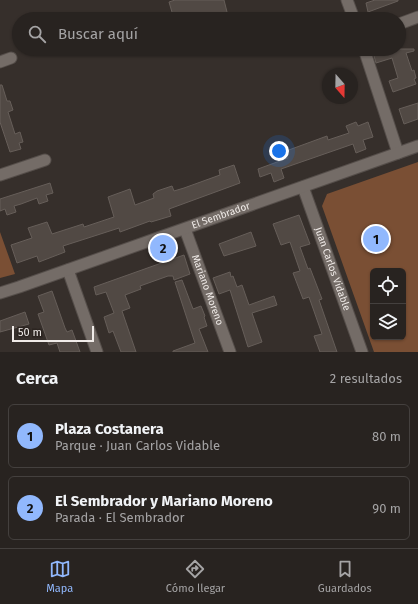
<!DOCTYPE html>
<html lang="es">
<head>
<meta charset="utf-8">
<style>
	body { margin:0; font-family:"Fira Sans",sans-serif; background:#302b29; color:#f1f3f6 }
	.controls { position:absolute; right:12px; bottom:12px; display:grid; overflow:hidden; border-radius:6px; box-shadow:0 1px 3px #0004 }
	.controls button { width:36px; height:36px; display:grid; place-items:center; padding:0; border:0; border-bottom:1px solid #44403e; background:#282320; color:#f1f3f6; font:20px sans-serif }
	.compass { position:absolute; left:322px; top:68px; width:36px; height:36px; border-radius:50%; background:#282320; box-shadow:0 1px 3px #0004; rotate:160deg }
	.scale { position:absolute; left:12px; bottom:10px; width:82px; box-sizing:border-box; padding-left:4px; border:2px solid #f0ebe8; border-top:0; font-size:11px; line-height:14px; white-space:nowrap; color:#f0ebe8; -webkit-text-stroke:3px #2c2521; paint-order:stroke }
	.you { position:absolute; left:279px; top:151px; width:14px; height:14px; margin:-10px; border:3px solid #fff; border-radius:50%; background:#1a73e8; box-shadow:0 0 0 6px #1a73e833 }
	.badge { display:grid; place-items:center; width:26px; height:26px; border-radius:50%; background:#91b8fd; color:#111; font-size:13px; font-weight:700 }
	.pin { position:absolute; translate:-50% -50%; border:2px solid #fff; box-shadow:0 1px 4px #0006 }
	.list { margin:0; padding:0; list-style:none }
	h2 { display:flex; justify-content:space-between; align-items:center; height:52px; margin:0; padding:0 16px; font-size:17px }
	h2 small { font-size:13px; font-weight:400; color:#a5a4a5 }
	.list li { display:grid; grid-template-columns:26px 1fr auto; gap:12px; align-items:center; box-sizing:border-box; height:64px; margin:0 8px 8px; padding:0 8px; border:1px solid #44403e; border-radius:6px }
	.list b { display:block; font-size:15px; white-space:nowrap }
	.list p { margin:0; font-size:13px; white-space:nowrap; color:#a5a4a5 }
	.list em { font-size:13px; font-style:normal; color:#a5a4a5 }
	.icon { flex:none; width:22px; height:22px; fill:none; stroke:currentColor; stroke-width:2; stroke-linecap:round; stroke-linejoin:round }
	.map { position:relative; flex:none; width:418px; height:352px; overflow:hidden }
	.search { position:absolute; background:#282320; box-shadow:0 1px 3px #0004; left:12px; right:12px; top:12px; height:44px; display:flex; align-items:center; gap:10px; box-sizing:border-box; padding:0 14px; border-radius:22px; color:#a5a4a5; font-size:15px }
	.sheet { height:196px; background:#282320 }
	nav { display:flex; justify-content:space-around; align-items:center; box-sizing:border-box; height:56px; border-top:1px solid #44403e; background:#282320; font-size:11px; color:#a5a4a5 }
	nav a { display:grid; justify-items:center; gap:2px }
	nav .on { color:#91b8fd }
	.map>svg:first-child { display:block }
	.green { fill:#7a4f34; fill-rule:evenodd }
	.building { fill:#514944; stroke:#665e59 }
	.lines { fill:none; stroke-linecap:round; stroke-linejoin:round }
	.minor-casing { stroke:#554e4a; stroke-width:13 }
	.minor { stroke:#746c67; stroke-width:11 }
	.labels { text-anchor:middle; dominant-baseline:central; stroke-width:3; stroke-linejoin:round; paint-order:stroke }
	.street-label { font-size:10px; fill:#f0ebe8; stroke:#2c2521 }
</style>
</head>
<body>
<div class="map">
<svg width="418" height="352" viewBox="0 0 418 352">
	<rect width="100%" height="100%" fill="#362f2b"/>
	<path class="green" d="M418 162V352H374L322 206 327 194ZM373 271H403V337H373Z
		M0 232 15 274 0 278Z"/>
	<path class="building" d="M175 0H224L228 16 220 19H204L202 13 199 14 198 13 180 19H174L169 2Z
		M375 0H398V1L368 12 366 3Z
		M389 49H414V51L406 53 412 71 414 70 416 78 414 79 416 84 393 92 389 81 398 78 392 58 376 63 374 56 390 50Z
		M0 85H2L7 101H10L13 110 8 112 15 134 20 132 23 142 19 143 21 149 10 152 0 122Z
		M418 103V119L404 124 399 109Z
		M356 122 358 126 368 122 373 137 363 140 366 149 356 153 353 144 281 169 284 178 274 182 271 173 260 177 258 169 288 158 286 151 327 136 328 140 349 133 346 126Z
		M234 165 240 183 169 209 171 216 151 222 150 221 120 232 119 228 88 238 63 246 65 252 39 262 37 256 17 263 11 245 32 238 28 228 47 222 52 234 83 224 84 227 114 217 108 197 130 189 135 205 154 198 153 194 157 191 172 186 174 191 184 188 220 175 219 170Z
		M50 183 53 193 46 195 48 201 39 204 37 198 21 204 14 206 16 212 7 215 5 209 0 211V199Z
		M299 215 310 244 300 247 308 269 310 268 322 299 319 300 337 352H320L314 336 322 334 309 297 303 299 293 273 300 271 290 242 281 245 273 224Z
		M251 232 256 246 224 256 219 244Z
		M184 255 190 274 174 280 173 276H168L140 286 141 289 125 295 130 308 122 311 136 352H121L113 331 109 333 104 317 114 313 106 292 96 295 94 287Z
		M230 272 231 277 233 276 237 287 242 285 249 305 274 296 277 305 252 313 262 342 248 347 230 290 219 294 213 278Z
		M182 280 193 309 201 306 205 316 204 317 207 326 199 329 208 352H173V351L195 343 175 282Z
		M52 291 65 328 67 332 72 330 80 352H60L57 343 49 345 38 314 44 312 38 296Z
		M25 312 29 324 0 332V321Z"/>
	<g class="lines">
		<defs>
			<g id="minor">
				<path d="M347 0 354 19"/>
				<path d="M399 24 418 17"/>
				<path d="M364 49 398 153"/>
				<path d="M0 62 11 58"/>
				<path d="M0 175 45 160"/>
				<path id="s1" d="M303 187 362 352"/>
				<path id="s2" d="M185 229 230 352"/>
				<path d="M68 270 97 352"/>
				<path id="s3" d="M0 293 19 287 418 146"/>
			</g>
		</defs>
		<use href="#minor" class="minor-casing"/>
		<use href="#minor" class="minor"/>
	</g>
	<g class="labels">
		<g class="street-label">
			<text stroke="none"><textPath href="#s3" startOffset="234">El Sembrador</textPath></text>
			<text stroke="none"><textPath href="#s1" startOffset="87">Juan Carlos Vidable</textPath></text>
			<text stroke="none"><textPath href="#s2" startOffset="65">Mariano Moreno</textPath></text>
		</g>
	</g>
</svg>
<div class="controls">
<button><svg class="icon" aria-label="locate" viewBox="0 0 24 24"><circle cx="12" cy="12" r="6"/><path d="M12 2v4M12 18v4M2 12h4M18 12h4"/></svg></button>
<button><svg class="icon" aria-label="layers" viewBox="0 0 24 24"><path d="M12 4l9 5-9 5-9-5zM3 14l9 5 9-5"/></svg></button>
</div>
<svg class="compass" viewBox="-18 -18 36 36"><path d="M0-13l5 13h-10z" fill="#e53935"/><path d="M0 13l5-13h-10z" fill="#a5a4a5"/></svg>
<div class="scale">50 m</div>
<div class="you"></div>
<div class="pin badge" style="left:376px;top:239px">1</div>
<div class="pin badge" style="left:163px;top:248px">2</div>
<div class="search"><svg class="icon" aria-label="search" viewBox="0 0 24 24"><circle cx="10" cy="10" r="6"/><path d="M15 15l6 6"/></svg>Buscar aquí</div>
</div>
<section class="sheet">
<h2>Cerca<small>2 resultados</small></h2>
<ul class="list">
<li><span class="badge">1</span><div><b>Plaza Costanera</b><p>Parque · Juan Carlos Vidable</p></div><em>80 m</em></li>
<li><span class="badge">2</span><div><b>El Sembrador y Mariano Moreno</b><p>Parada · El Sembrador</p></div><em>90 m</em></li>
</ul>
</section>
<nav>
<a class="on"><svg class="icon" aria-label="map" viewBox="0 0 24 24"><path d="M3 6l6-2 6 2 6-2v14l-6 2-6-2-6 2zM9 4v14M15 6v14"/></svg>Mapa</a>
<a><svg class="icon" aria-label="directions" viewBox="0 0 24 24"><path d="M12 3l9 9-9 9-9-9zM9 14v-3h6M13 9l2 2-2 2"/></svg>Cómo llegar</a>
<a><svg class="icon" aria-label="saved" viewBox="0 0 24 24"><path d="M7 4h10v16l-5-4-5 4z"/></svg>Guardados</a>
</nav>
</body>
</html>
